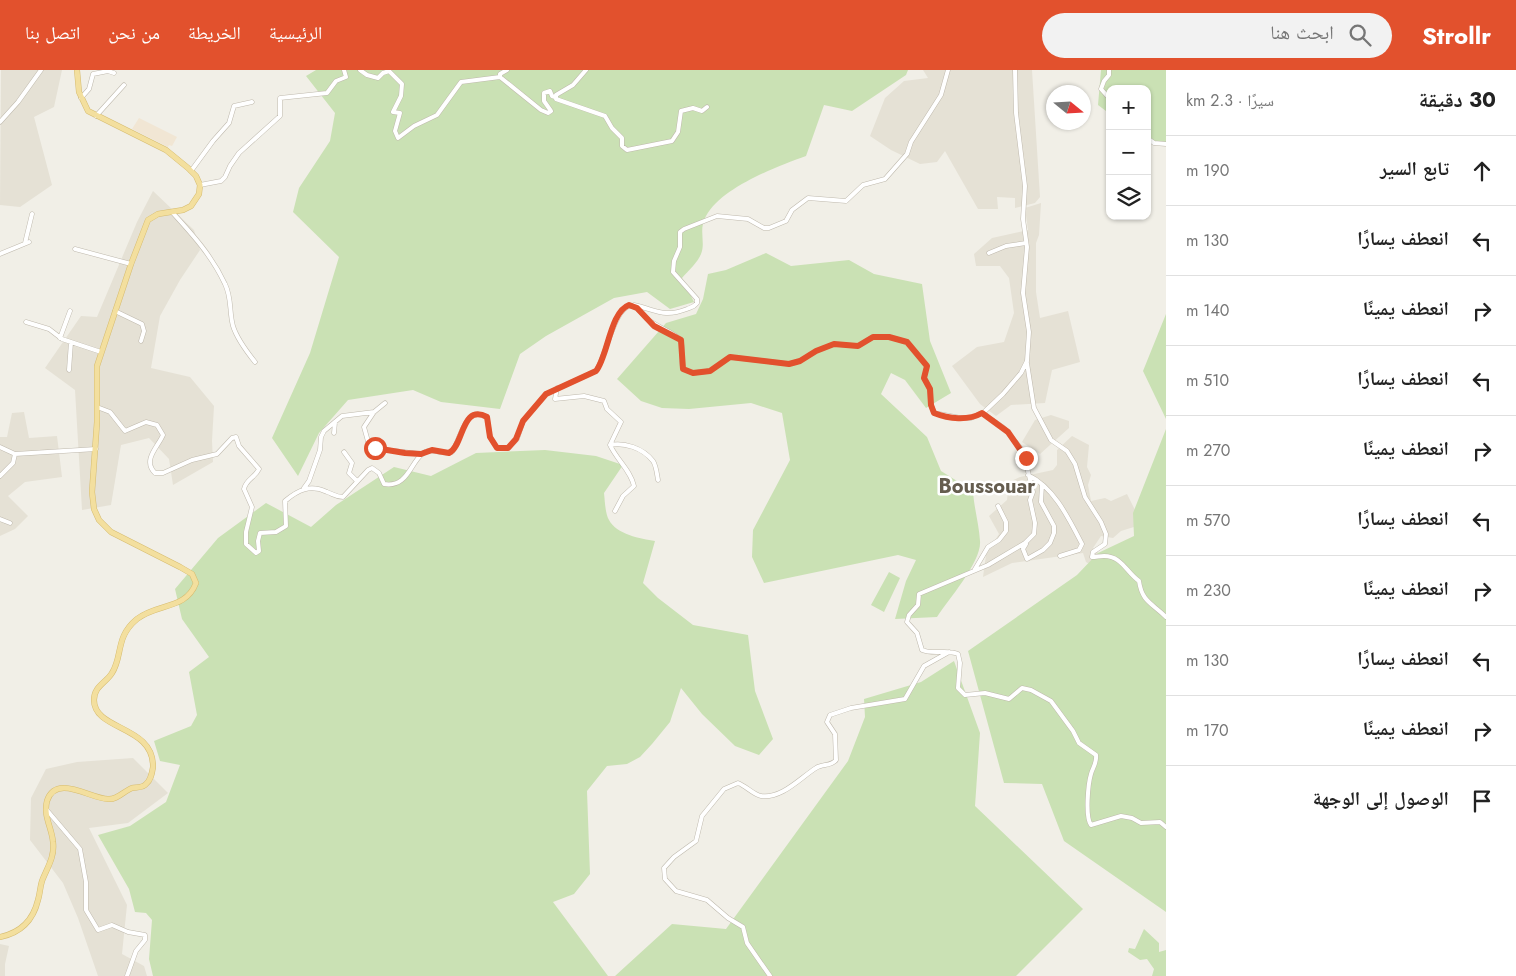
<!DOCTYPE html>
<html lang="ar">
<head>
<meta charset="utf-8">
<style>
	body { margin:0; font-family:Jost,"Noto Naskh Arabic",sans-serif; background:#f2f2f2; color:#222; direction:rtl }
	.controls { position:absolute; right:15px; top:15px; display:grid; overflow:hidden; border-radius:10px; box-shadow:0 1px 4px #0004 }
	.controls button { width:45px; height:45px; display:grid; place-items:center; padding:0; border:0; border-bottom:1px solid #e0e0e0; background:#fff; color:#222; font:25px sans-serif }
	.compass { position:absolute; left:1046px; top:15px; width:45px; height:45px; border-radius:50%; background:#fff; box-shadow:0 1px 4px #0004; rotate:108deg }
	.stop { position:absolute; width:15px; height:15px; margin:-11px; border:4px solid #e2512d; border-radius:50%; background:#fff }
	.stop.end { background:#e2512d; border-color:#fff; box-shadow:0 1px 5px #0008 }
	.list { margin:0; padding:0; list-style:none }
	h2 { display:flex; justify-content:space-between; align-items:center; height:65px; margin:0; padding:0 20px; font-size:21px }
	h2 small { font-size:16px; font-weight:400; color:#767676 }
	.list li { display:grid; grid-template-columns:32px 1fr auto; gap:15px; align-items:center; box-sizing:border-box; height:70px; padding:0 20px; border-top:1px solid #e0e0e0 }
	.list b { display:block; font-size:19px; white-space:nowrap }
	.list em { font-size:16px; font-style:normal; color:#767676 }
	.icon { flex:none; width:28px; height:28px; fill:none; stroke:currentColor; stroke-width:2; stroke-linecap:round; stroke-linejoin:round }
	.map { position:relative; flex:none; width:1166px; height:906px; overflow:hidden; direction:ltr }
	header { display:flex; align-items:center; gap:30px; box-sizing:border-box; height:70px; padding:0 25px; background:#e2512d; color:#fff }
	header strong { font-size:24px }
	nav { display:flex; gap:28px; margin-inline-start:auto; font-size:18px }
	.search { width:350px; height:45px; background:#f2f2f2; display:flex; align-items:center; gap:12px; box-sizing:border-box; padding:0 18px; border-radius:28px; color:#767676; font-size:19px }
	main { display:flex }
	aside { flex:1; background:#fff }
	.map>svg:first-child { display:block }
	.residential { fill:#e5e1d5 }
	.commercial { fill:#f1e6d4 }
	.green { fill:#cae1b4 }
	.lines { fill:none; stroke-linecap:round; stroke-linejoin:round }
	.minor-casing { stroke:#bfb9ad; stroke-width:5 }
	.major-casing { stroke:#d6bc70; stroke-width:6 }
	.minor { stroke:#fff; stroke-width:4 }
	.major { stroke:#f3df9e; stroke-width:5 }
	.route { stroke:#e2512d; stroke-width:6 }
	.labels { text-anchor:middle; dominant-baseline:central; stroke-width:5; stroke-linejoin:round; paint-order:stroke }
	.quarter-label { font-size:20px; font-weight:bold; fill:#655d4f; stroke:#fff }
</style>
</head>
<body>
<header>
<strong>Strollr</strong>
<div class="search"><svg class="icon" aria-label="search" viewBox="0 0 24 24"><circle cx="10" cy="10" r="6"/><path d="M15 15l6 6"/></svg>ابحث هنا</div>
<nav><a>الرئيسية</a><a>الخريطة</a><a>من نحن</a><a>اتصل بنا</a></nav>
</header>
<main>
<aside>
<h2>30 دقيقة<small>سيرًا · 2.3 km</small></h2>
<ul class="list">
<li><svg class="icon" aria-label="ahead" viewBox="0 0 24 24"><path d="M12 20V5M6 11l6-6 6 6"/></svg><div><b>تابع السير</b></div><em>190 m</em></li>
<li><svg class="icon" aria-label="left" viewBox="0 0 24 24"><path d="M17 20v-9H6M10 6l-5 5 5 5"/></svg><div><b>انعطف يسارًا</b></div><em>130 m</em></li>
<li><svg class="icon" aria-label="right" viewBox="0 0 24 24"><path d="M7 20v-9h11M14 6l5 5-5 5"/></svg><div><b>انعطف يمينًا</b></div><em>140 m</em></li>
<li><svg class="icon" aria-label="left" viewBox="0 0 24 24"><path d="M17 20v-9H6M10 6l-5 5 5 5"/></svg><div><b>انعطف يسارًا</b></div><em>510 m</em></li>
<li><svg class="icon" aria-label="right" viewBox="0 0 24 24"><path d="M7 20v-9h11M14 6l5 5-5 5"/></svg><div><b>انعطف يمينًا</b></div><em>270 m</em></li>
<li><svg class="icon" aria-label="left" viewBox="0 0 24 24"><path d="M17 20v-9H6M10 6l-5 5 5 5"/></svg><div><b>انعطف يسارًا</b></div><em>570 m</em></li>
<li><svg class="icon" aria-label="right" viewBox="0 0 24 24"><path d="M7 20v-9h11M14 6l5 5-5 5"/></svg><div><b>انعطف يمينًا</b></div><em>230 m</em></li>
<li><svg class="icon" aria-label="left" viewBox="0 0 24 24"><path d="M17 20v-9H6M10 6l-5 5 5 5"/></svg><div><b>انعطف يسارًا</b></div><em>130 m</em></li>
<li><svg class="icon" aria-label="right" viewBox="0 0 24 24"><path d="M7 20v-9h11M14 6l5 5-5 5"/></svg><div><b>انعطف يمينًا</b></div><em>170 m</em></li>
<li><svg class="icon" aria-label="arrive" viewBox="0 0 24 24"><path d="M6 21V4h12l-3 4 3 4H6"/></svg><div><b>الوصول إلى الوجهة</b></div></li>
</ul>
</aside>
<div class="map">
<svg width="1166" height="906" viewBox="0 0 1166 906">
	<rect width="100%" height="100%" fill="#f1efe7"/>
	<path class="residential" d="M1 0H62L54 37 34 47 52 115 20 137 0 135Z
		M923 0H1032L1040 127 1035 133 1015 138V128L997 127 998 139H978L945 81 937 92 920 94 891 80 870 66 885 28 904 11 928 8Z
		M153 121 194 160 200 180 180 210 160 246 151 298 190 307 214 336 212 371 213 392 173 415 169 389 149 368 121 375 111 435 82 440 75 320 45 298 81 246 97 247 137 152Z
		M1041 133 1039 165 1036 173V222L1040 248 1068 241 1080 292 1052 300 1045 333 1011 335 996 346 980 334 952 296 977 277 1004 272 1014 243 1009 208 1000 196H976L974 184 992 168 1028 160 1025 138Z
		M24 342 29 368 57 366 62 407 25 412 8 426 28 446 15 459 0 466V367H7L12 343Z
		M1051 345 1069 351V358L1040 384 1022 372 1035 350Z
		M1072 366 1089 375 1087 397 1091 405 1088 415 1091 431 1105 428 1111 431 1127 424 1138 446 1137 456 1121 461 1113 468 1101 466 1093 478 1135 515 1094 497 1086 492 1083 483 1012 493 983 507 986 485 999 464 989 446 1007 430 1009 412 1020 407 1053 400 1057 395V380Z
		M133 688 168 723 128 753 89 758 127 835 122 884 144 896 147 906H98L78 848 63 813 30 770 31 728 46 699 77 692Z
		M0 874 9 876 5 894V906H0Z"/>
	<path class="commercial" d="M139 48 177 67 172 76 169 75 168 77 132 59Z"/>
	<path class="green" d="M316 0H908L906 5 852 41 824 35 806 86C776 97 722 117 706 146 698 160 706 172 701 184 698 192 688 201 682 208L694 232 670 239 647 222 614 228 546 266 520 284 500 339 441 332 413 320 348 330 319 363 298 406 272 368 310 283 339 187 293 142 299 118 330 71 335 43 306 6Z
		M1101 0H1166V76L1147 70V19H1110V44L1098 35Z
		M766 183 791 196 849 190 874 204 922 214 930 271 951 323 926 338 905 310 891 303 881 324 927 367 941 401 973 421C974 438 979 454 980 471 982 491 949 529 937 547L895 549 906 511 916 490 898 485 764 513 752 487 753 460 790 390 782 343 751 333 689 339 662 338 641 331 617 309 666 253 696 244 703 229 708 204 726 200Z
		M1166 244V349L1143 301Z
		M1166 359V842L1064 771 1042 714 1004 713 968 581 1077 505 1098 483 1134 466 1133 443Z
		M545 380 596 386 623 395 604 423C605 431 605 443 609 450 616 464 641 469 655 471L643 513 658 528 693 555 748 565 755 621 773 669 759 685 735 676 702 644 681 618 670 652 652 674 640 687 627 694 607 696 587 721 590 804 574 824 553 832 608 906H153L149 889 152 850 146 843 135 842 129 819 98 765 130 756 166 732 180 695 160 691 154 671 191 656 197 645 189 602 209 587 182 549 175 519 218 468 266 433 311 457 336 435 394 397 431 406 476 383Z
		M889 502 900 508 884 542 871 535Z
		M954 591 980 663 975 736 1083 839 1016 906H615L672 854 726 859 848 691 865 647 864 629 921 612Z
		M1144 859 1159 873V882L1166 880V906H1152L1154 899 1147 889 1140 890 1128 882 1129 878 1135 879Z"/>
	<g class="lines">
		<defs>
			<path id="minor" d="M360 0 367 5 378 8 383 3 389 1 402 14 401 26 393 42 400 43 395 61 398 68 414 56 437 45 461 12 500 7
				M507 0 500 4V7L541 40 548 43 551 41 544 31V23L550 21 552 26 555 27
				M586 0 573 15 556 25V29L605 46 612 58 622 68V76L627 80 672 71 678 62 681 41 693 38 702 41 707 37
				M1109 0V5L1104 11 1101 19 1110 29
				M81 28 89 19 93 4 108 1 114 3
				M96 46 124 15
				M0 52 18 32 41 0
				M1147 68 1154 73 1166 74
				M191 101 213 71 229 53 234 36 252 32
				M200 115 221 111 225 107 230 96 239 83 280 46V28L327 23 336 11 346 7 344 0
				M172 142C193 165 212 186 225 214 232 228 229 242 233 256 237 269 247 282 255 292
				M25 173 32 144
				M75 179 131 194
				M989 183 1006 176 1026 173
				M0 184 29 172
				M634 235C657 240 663 248 687 239 692 237 694 237 697 233V229L673 202 674 191 680 177V162L684 159 717 146 748 149 764 158H769L786 151 792 140 808 128 846 131 863 115 885 109 907 84 911 72 941 25 948 0
				M115 241 142 254 144 261 141 271
				M26 252 49 259 62 269 101 282
				M60 268 70 241
				M1027 293 1034 338 1051 370 1067 381 1075 394 1085 427 1101 452 1106 464 1105 474 1093 482 1092 487C1096 487 1100 486 1104 486 1122 486 1126 502 1139 511 1142 532 1152 533 1166 547
				M69 300 71 272
				M557 318 555 329 584 326 604 331 607 339 621 352 610 375C617 390 631 401 634 416L623 426 615 441
				M385 333 374 342 364 357 369 375 379 379 421 384
				M97 337 110 342 125 361 146 352 157 355 163 365C158 377 142 390 155 403H163L192 390 217 384 232 368 236 367 239 376 259 399C255 408 246 409 244 419L252 437 246 462V474L256 483 259 481 258 471 260 463 276 462 286 456 285 431C298 420 310 414 327 422 333 424 336 427 343 427L368 400 372 398 379 403 384 414C407 418 410 394 422 384 431 376 442 386 452 382 461 369 465 334 487 347L490 367 497 378H508L517 369 523 351 546 324 596 301C605 290 615 233 632 236 638 237 642 244 646 248 654 256 679 264 681 272 684 280 680 290 683 299L693 303 710 301 730 287 789 294 800 291 816 281 834 274 858 276 873 267H889L907 272 927 296 924 308 930 319 931 335 934 343 961 348H971L984 342 1003 324 1021 303 1027 291 1029 262 1023 223 1027 177 1023 149 1025 116 1016 43 1015 0
				M982 343 1004 358 1023 381 1033 422 1030 430 1035 453 1034 464 1025 473 988 495 919 524 918 535 909 545 907 552 917 563 922 580C934 585 947 579 958 584L960 593 958 618 965 625 985 623 1009 629 1022 618 1031 620 1051 631 1073 661 1079 673 1096 685C1097 693 1093 697 1091 704 1088 714 1085 747 1091 755L1121 746 1132 748 1141 753 1160 752 1166 757
				M334 363 335 352
				M610 375C624 372 643 378 653 391 656 395 657 404 658 410
				M0 377 15 384 96 379
				M344 382 352 393 349 403 357 411
				M1028 405C1054 417 1069 449 1082 474L1079 480 1060 486
				M0 406 13 393 15 384
				M304 418 309 411 320 380 321 367 324 361 342 346 374 342
				M0 449 10 453
				M1026 474 1023 479 1027 489 1043 480 1050 473 1054 463V456L1041 432 1042 415
				M975 499 988 477 999 470 1006 461V452L998 436
				M46 739 80 779 86 812V840L98 860 112 855 128 862 145 865V870L136 881 127 906
				M770 906 747 873 743 857 728 848 707 830 676 821 665 809 664 798 674 787 696 771 702 746 724 719 738 713C746 716 754 725 761 726 782 729 800 708 816 698 822 694 832 696 836 690L835 664 827 652 830 645 851 638 905 629 924 596 949 582"/>
			<path id="major" d="M0 867C20 863 33 851 38 830 40 824 40 817 42 811 47 798 55 787 53 772 52 758 43 746 47 731 56 703 91 729 108 729 117 730 124 721 132 718 137 717 143 718 146 714 151 710 152 703 153 697 154 655 94 661 94 630 94 616 106 613 112 603 123 586 115 567 137 549 157 533 186 540 196 513L192 504 180 497 111 462 99 450 94 439 92 422 97 352V296L131 194 148 150 158 144 183 140 191 136 199 124 200 115 196 106 188 98 166 80 88 41 79 22 77 0"/>
		</defs>
		<use href="#minor" class="minor-casing"/>
		<use href="#major" class="major-casing"/>
		<use href="#minor" class="minor"/>
		<use href="#major" class="major"/>
	</g>
	<g class="lines">
		<path class="route" d="M375 378 405 383 421 384 432 380 449 383C464 376 461 333 487 347L490 367 497 378H508L516 369 523 351 546 324 596 301C608 286 610 242 629 235L637 238 654 256 681 270 683 299 693 303 710 301 730 287 789 294 800 291 816 281 834 274 858 276 873 267H889L907 272 927 296 924 308 930 319 931 335 934 343C949 349 968 351 982 343L1008 362 1026 388"/>
	</g>
	<g class="labels">
		<g class="quarter-label">
			<text x="987" y="416">Boussouar</text>
		</g>
	</g>
</svg>
<div class="controls">
<button>+</button>
<button>−</button>
<button><svg class="icon" aria-label="layers" viewBox="0 0 24 24"><path d="M12 4l9 5-9 5-9-5zM3 14l9 5 9-5"/></svg></button>
</div>
<svg class="compass" viewBox="-18 -18 36 36"><path d="M0-13l5 13h-10z" fill="#e53935"/><path d="M0 13l5-13h-10z" fill="#767676"/></svg>
<div class="stop" style="left:375px;top:378px"></div>
<div class="stop end" style="left:1026px;top:388px"></div>
</div>
</main>
</body>
</html>
